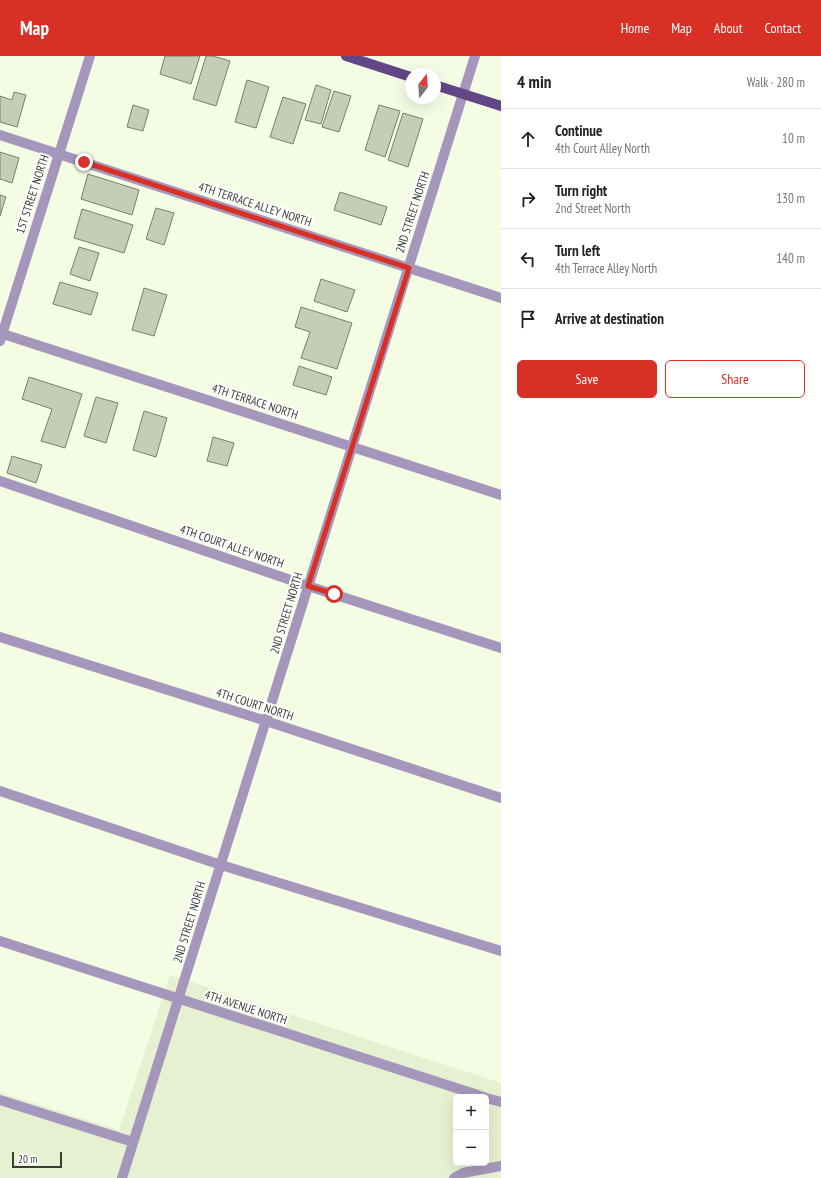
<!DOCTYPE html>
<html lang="en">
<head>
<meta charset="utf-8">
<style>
	body { margin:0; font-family:"PT Sans Narrow",sans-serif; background:#f2f2f2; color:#222 }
	.controls { position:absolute; right:12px; bottom:12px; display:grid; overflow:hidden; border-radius:6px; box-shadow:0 4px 16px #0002 }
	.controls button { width:36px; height:36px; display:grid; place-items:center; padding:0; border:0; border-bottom:1px solid #e0e0e0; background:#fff; color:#222; font:20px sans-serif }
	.compass { position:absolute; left:405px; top:12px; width:36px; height:36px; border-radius:50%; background:#fff; box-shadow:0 4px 16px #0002; rotate:17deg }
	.scale { position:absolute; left:12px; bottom:10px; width:50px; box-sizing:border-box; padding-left:4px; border:2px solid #3b3e35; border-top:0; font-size:11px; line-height:14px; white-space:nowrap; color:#3b3e35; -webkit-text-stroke:3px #fff; paint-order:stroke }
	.stop { position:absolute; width:12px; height:12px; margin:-9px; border:3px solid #d93025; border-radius:50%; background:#fff }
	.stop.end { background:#d93025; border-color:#fff; box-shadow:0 1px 4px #0008 }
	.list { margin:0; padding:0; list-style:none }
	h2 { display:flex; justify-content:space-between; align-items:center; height:52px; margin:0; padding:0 16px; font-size:17px }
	h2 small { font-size:13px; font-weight:400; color:#767676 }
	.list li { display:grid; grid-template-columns:26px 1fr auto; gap:12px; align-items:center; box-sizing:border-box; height:60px; padding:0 16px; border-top:1px solid #e0e0e0 }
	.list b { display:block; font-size:15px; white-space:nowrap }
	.list p { margin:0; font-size:13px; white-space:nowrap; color:#767676 }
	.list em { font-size:13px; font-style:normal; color:#767676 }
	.actions { display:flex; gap:8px; padding:12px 16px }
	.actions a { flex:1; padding:9px 0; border:1px solid #d93025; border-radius:6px; text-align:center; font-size:14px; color:#d93025 }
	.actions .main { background:#d93025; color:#fff }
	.icon { flex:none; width:22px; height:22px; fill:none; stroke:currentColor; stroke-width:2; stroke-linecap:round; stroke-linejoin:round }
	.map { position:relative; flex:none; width:501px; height:1122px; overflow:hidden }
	header { display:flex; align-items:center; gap:24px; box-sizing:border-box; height:56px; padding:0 20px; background:#d93025; color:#fff }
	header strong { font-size:19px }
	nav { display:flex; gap:22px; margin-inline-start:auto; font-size:14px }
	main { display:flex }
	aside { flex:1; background:#fff }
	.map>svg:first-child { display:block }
	.built { fill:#e6f1d2; fill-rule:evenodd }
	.building { fill:#c5cdb6; stroke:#78806a }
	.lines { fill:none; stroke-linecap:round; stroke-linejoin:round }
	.minor { stroke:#a597bb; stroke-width:10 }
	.major { stroke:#624685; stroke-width:10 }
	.route { stroke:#d93025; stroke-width:5 }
	.labels { text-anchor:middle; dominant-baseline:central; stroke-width:4; stroke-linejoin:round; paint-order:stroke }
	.street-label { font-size:12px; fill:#3b3e35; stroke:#fff }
</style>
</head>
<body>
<header>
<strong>Map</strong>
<nav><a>Home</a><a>Map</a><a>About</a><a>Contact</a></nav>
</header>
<main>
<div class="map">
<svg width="501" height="1122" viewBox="0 0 501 1122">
	<rect width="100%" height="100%" fill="#f4fce4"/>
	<path class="built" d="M170 919 501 1027V1122H0V1036L119 1074ZM456 1041H486V1107H456Z"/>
	<path class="building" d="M165 0H200L191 28 160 18Z
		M206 0H213L230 5 216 50 193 43Z
		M247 24 269 31 256 72 235 66Z
		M316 29 331 34 321 68 305 64Z
		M334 35 351 40 339 76 322 71Z
		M14 36 26 39 17 71 0 66V40L12 44Z
		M283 41 306 48 293 88 270 81Z
		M133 49 149 54 143 75 127 71Z
		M379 49 400 55 385 101 365 94Z
		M403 57 423 63 408 111 388 104Z
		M0 96 19 102 12 127 0 123Z
		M88 118 139 134 132 159 81 143Z
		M340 136 387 151 381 169 334 154Z
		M0 139 6 141 0 160Z
		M156 152 174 157 164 189 146 183Z
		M82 153 133 169 124 197 74 182Z
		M79 191 99 197 90 225 70 218Z
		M321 223 355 234 347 256 314 245Z
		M60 226 98 237 91 259 53 248Z
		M144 232 167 239 154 280 132 274Z
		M301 251 352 267 337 313 301 302 310 276 295 271Z
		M299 310 332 321 326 339 293 329Z
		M29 321 82 338 65 392 41 385 52 353 22 343Z
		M96 341 118 347 106 387 84 380Z
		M144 355 167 362 156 401 133 394Z
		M213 381 234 387 227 410 207 405Z
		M12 400 42 409 36 427 7 417Z"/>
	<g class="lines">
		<path class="minor" d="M0 79 501 242
			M0 277 501 439
			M0 285 90 0
			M0 425 308 530 501 592
			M0 581 266 665 501 742
			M0 735 221 809 501 895
			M0 885 484 1041
			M486 1042 501 1046
			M0 1044 133 1086
			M122 1122 475 0
			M454 1122 463 1117 501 1110"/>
		<path class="major" d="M346 0 411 21
			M435 29 501 50"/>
	</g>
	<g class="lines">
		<path class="route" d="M84 106 409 212 308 530 334 538"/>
	</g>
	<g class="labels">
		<g class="street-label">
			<text transform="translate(32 138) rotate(-72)">1ST STREET NORTH</text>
			<text transform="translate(255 148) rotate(18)">4TH TERRACE ALLEY NORTH</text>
			<text transform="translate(412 156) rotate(-72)">2ND STREET NORTH</text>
			<text transform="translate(255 345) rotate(18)">4TH TERRACE NORTH</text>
			<text transform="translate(232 490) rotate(19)">4TH COURT ALLEY NORTH</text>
			<text transform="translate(286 557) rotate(-73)">2ND STREET NORTH</text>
			<text transform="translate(255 648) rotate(18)">4TH COURT NORTH</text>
			<text transform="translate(189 866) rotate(-73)">2ND STREET NORTH</text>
			<text transform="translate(246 951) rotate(18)">4TH AVENUE NORTH</text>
		</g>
	</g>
</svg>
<div class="controls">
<button>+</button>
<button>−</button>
</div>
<svg class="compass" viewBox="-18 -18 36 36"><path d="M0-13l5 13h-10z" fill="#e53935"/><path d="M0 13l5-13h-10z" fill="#767676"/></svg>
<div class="scale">20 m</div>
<div class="stop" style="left:334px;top:538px"></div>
<div class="stop end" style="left:84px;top:106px"></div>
</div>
<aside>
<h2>4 min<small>Walk · 280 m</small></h2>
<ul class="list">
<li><svg class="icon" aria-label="ahead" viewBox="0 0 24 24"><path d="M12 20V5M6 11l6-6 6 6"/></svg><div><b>Continue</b><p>4th Court Alley North</p></div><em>10 m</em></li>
<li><svg class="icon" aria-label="right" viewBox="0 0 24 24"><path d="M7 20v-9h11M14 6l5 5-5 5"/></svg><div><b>Turn right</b><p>2nd Street North</p></div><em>130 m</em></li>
<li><svg class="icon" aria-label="left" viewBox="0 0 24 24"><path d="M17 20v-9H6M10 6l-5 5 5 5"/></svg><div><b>Turn left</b><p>4th Terrace Alley North</p></div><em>140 m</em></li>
<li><svg class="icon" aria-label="arrive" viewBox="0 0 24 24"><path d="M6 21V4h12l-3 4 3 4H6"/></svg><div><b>Arrive at destination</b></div></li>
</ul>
<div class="actions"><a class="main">Save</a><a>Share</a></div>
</aside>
</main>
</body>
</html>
